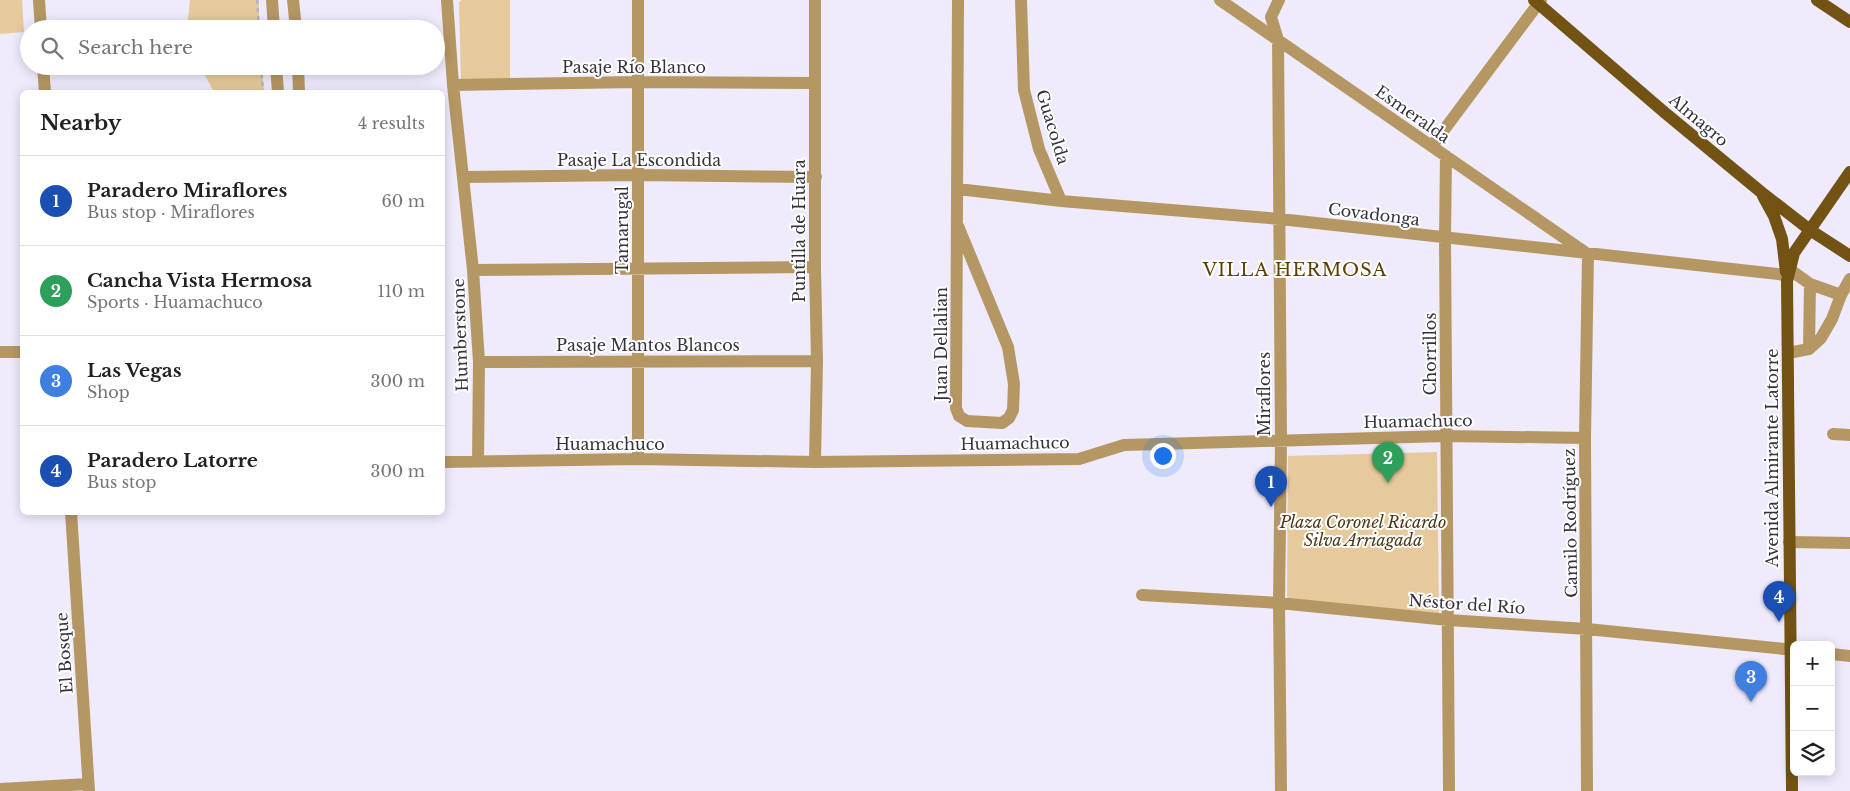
<!DOCTYPE html>
<html lang="en">
<head>
<meta charset="utf-8">
<style>
	body { margin:0; font-family:"Libre Baskerville",serif; background:#f6f6f6; color:#202124 }
	.controls { position:absolute; right:15px; bottom:15px; display:grid; overflow:hidden; border-radius:8px; box-shadow:0 2px 12px #0003 }
	.controls button { width:45px; height:45px; display:grid; place-items:center; padding:0; border:0; border-bottom:1px solid #e0e0e0; background:#fff; color:#202124; font:25px sans-serif }
	.you { position:absolute; left:1162px; top:455px; width:18px; height:18px; margin:-12px; border:4px solid #fff; border-radius:50%; background:#1a73e8; box-shadow:0 0 0 8px #1a73e833 }
	.badge { display:grid; place-items:center; width:32px; height:32px; border-radius:50%; background:#976e19; color:#fff; font-size:16px; font-weight:700 }
	.pin { position:absolute; translate:-50% -41px; filter:drop-shadow(0 1px 2px #0008) }
	.pin::after { content:''; position:absolute; top:26px; width:18px; height:15px; background:inherit; clip-path:polygon(0 0,100% 0,50% 100%) }
	.list { margin:0; padding:0; list-style:none }
	h2 { display:flex; justify-content:space-between; align-items:center; height:65px; margin:0; padding:0 20px; font-size:21px }
	h2 small { font-size:16px; font-weight:400; color:#757577 }
	.list li { display:grid; grid-template-columns:32px 1fr auto; gap:15px; align-items:center; box-sizing:border-box; height:90px; padding:0 20px; border-top:1px solid #e0e0e0 }
	.list b { display:block; font-size:19px; white-space:nowrap }
	.list p { margin:0; font-size:16px; white-space:nowrap; color:#757577 }
	.list em { font-size:16px; font-style:normal; color:#757577 }
	.icon { flex:none; width:28px; height:28px; fill:none; stroke:currentColor; stroke-width:2; stroke-linecap:round; stroke-linejoin:round }
	.map { position:relative; flex:none; width:1850px; height:791px; overflow:hidden }
	.search { position:absolute; background:#fff; box-shadow:0 2px 12px #0003; left:20px; top:20px; width:425px; height:55px; display:flex; align-items:center; gap:12px; box-sizing:border-box; padding:0 18px; border-radius:28px; color:#757577; font-size:19px }
	.panel { position:absolute; background:#fff; box-shadow:0 2px 12px #0003; left:20px; top:90px; width:425px; height:425px; border-radius:8px }
	.map>svg:first-child { display:block }
	.green { fill:#e6ca9b }
	.lines { fill:none; stroke-linecap:round; stroke-linejoin:round }
	.path { stroke:#b6b3c3; stroke-width:2.5; stroke-dasharray:4 4; stroke-linecap:butt }
	.minor { stroke:#b59764; stroke-width:12 }
	.major { stroke:#725314; stroke-width:12 }
	.labels { text-anchor:middle; dominant-baseline:central; stroke-width:4; stroke-linejoin:round; paint-order:stroke }
	.street-label { font-size:16px; fill:#35323e; stroke:#fff }
	.park-label { font-size:16px; font-style:italic; fill:#4a3715; stroke:#fff }
	.neighbourhood-label { font-size:18px; letter-spacing:1px; fill:#5c4103; stroke:#fff }
</style>
</head>
<body>
<div class="map">
<svg width="1850" height="791" viewBox="0 0 1850 791">
	<rect width="100%" height="100%" fill="#efebfd"/>
	<path class="green" d="M0 0H22L24 32 0 34Z
		M190 0H259V29H187Z
		M461 0H510V79L461 81 459 3Z
		M200 66H262L264 92H214Z
		M1437 452 1439 615 1287 600 1288 456Z"/>
	<g class="lines">
		<path class="path" d="M257 0 259 29
			M261 66 263 92"/>
		<path class="minor" d="M39 0 41 29
			M272 0 274 29
			M293 0 296 29
			M447 0 453 85 473 270 479 362 478 461
			M1021 0 1024 90 1039 149 1061 201
			M1220 0 1586 253
			M1279 0 1271 17 1278 40 1281 441 1279 603 1281 791
			M43 66 45 92
			M276 66 278 92
			M298 66 299 92
			M453 85 638 82 815 83
			M1432 146 1541 0
			M1446 156 1445 239 1449 791
			M463 177 638 175 816 177
			M958 189 1061 201 1280 219 1786 275
			M958 226 1008 347 1014 384 1013 410 1009 418 1002 423 967 421 959 416 956 408 958 0
			M1789 269 1810 284 1841 295
			M473 270 815 267
			M1809 349 1810 284
			M0 352H22
			M1788 353 1809 349 1821 338 1832 319 1841 295 1850 279
			M479 362 817 361
			M1833 434 1850 435
			M638 459V0
			M442 462 638 459 815 462 1079 459 1124 445 1446 436 1585 438
			M815 462 817 361 815 267V0
			M71 512 89 791
			M1789 542 1850 543
			M1142 595 1279 603 1448 620 1587 629 1794 650
			M1831 654 1850 656
			M0 789 88 784
			M1587 791 1585 438 1588 254"/>
		<path class="major" d="M1534 0 1664 112 1761 192 1810 230 1850 256
			M1817 0 1850 22
			M1763 196 1774 216 1782 239 1786 272
			M1792 791 1787 281 1794 253 1850 172"/>
	</g>
	<g class="labels">
		<g class="street-label">
			<text x="634" y="67">Pasaje Río Blanco</text>
			<text transform="translate(1413 114) rotate(35)">Esmeralda</text>
			<text transform="translate(1699 120) rotate(40)">Almagro</text>
			<text transform="translate(1053 127) rotate(73)">Guacolda</text>
			<text x="639" y="160">Pasaje La Escondida</text>
			<text transform="translate(1374 214) rotate(7)">Covadonga</text>
			<text transform="translate(622 230) rotate(-90)">Tamarugal</text>
			<text transform="translate(799 231) rotate(-90)">Puntilla de Huara</text>
			<text transform="translate(460 335) rotate(-92)">Humberstone</text>
			<text transform="translate(941 344) rotate(-90)">Juan Dellalian</text>
			<text x="648" y="345">Pasaje Mantos Blancos</text>
			<text transform="translate(1430 354) rotate(-90)">Chorrillos</text>
			<text transform="translate(1264 394) rotate(-90)">Miraflores</text>
			<text transform="translate(1418 421) rotate(-1)">Huamachuco</text>
			<text transform="translate(1015 443) rotate(-1)">Huamachuco</text>
			<text x="610" y="444">Huamachuco</text>
			<text transform="translate(1772 458) rotate(-90)">Avenida Almirante Latorre</text>
			<text transform="translate(1570 523) rotate(-91)">Camilo Rodríguez</text>
			<text transform="translate(1467 604) rotate(4)">Néstor del Río</text>
			<text transform="translate(64 653) rotate(-94)">El Bosque</text>
		</g>
		<g class="park-label">
			<text x="1363" y="522">Plaza Coronel Ricardo<tspan x="1363" dy="18">Silva Arriagada</tspan></text>
		</g>
		<g class="neighbourhood-label">
			<text x="1295" y="270">VILLA HERMOSA</text>
		</g>
	</g>
</svg>
<div class="controls">
<button>+</button>
<button>−</button>
<button><svg class="icon" aria-label="layers" viewBox="0 0 24 24"><path d="M12 4l9 5-9 5-9-5zM3 14l9 5 9-5"/></svg></button>
</div>
<div class="you"></div>
<div class="pin badge" style="left:1271px;top:507px;background:#1a4fb4">1</div>
<div class="pin badge" style="left:1388px;top:483px;background:#2e9e5b">2</div>
<div class="pin badge" style="left:1751px;top:702px;background:#3f7fe0">3</div>
<div class="pin badge" style="left:1779px;top:622px;background:#1a4fb4">4</div>
<div class="search"><svg class="icon" aria-label="search" viewBox="0 0 24 24"><circle cx="10" cy="10" r="6"/><path d="M15 15l6 6"/></svg>Search here</div>
<section class="panel">
<h2>Nearby<small>4 results</small></h2>
<ul class="list">
<li><span class="badge" style="background:#1a4fb4">1</span><div><b>Paradero Miraflores</b><p>Bus stop · Miraflores</p></div><em>60 m</em></li>
<li><span class="badge" style="background:#2e9e5b">2</span><div><b>Cancha Vista Hermosa</b><p>Sports · Huamachuco</p></div><em>110 m</em></li>
<li><span class="badge" style="background:#3f7fe0">3</span><div><b>Las Vegas</b><p>Shop</p></div><em>300 m</em></li>
<li><span class="badge" style="background:#1a4fb4">4</span><div><b>Paradero Latorre</b><p>Bus stop</p></div><em>300 m</em></li>
</ul>
</section>
</div>
</body>
</html>
